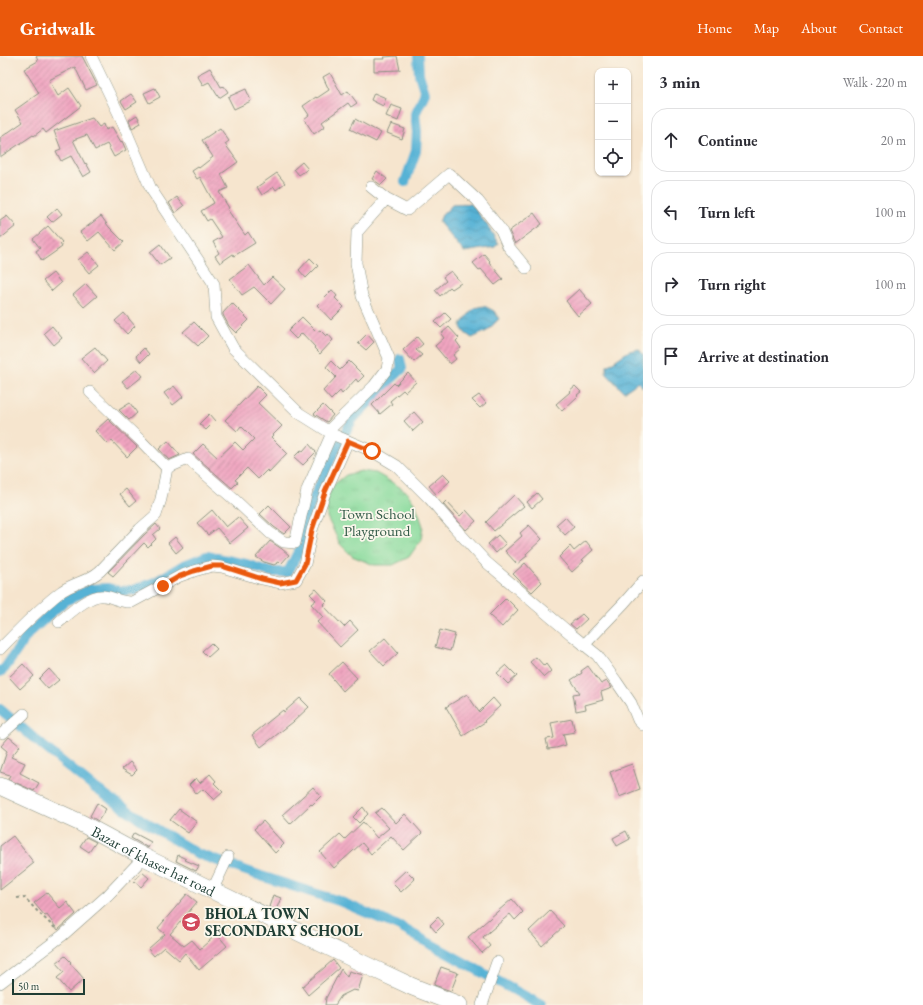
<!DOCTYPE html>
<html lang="en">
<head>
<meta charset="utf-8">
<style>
	body { margin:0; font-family:"EB Garamond",serif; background:#f2f2f3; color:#2b2b33 }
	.controls { position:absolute; right:12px; top:12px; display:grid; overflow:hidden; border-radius:8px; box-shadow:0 1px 3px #0004 }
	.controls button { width:36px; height:36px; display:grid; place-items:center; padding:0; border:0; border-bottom:1px solid #e1e1e2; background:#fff; color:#2b2b33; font:20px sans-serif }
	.scale { position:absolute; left:12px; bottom:10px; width:73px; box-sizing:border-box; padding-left:4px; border:2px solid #1f3d34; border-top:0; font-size:11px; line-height:14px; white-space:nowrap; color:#1f3d34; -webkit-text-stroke:3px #fbf7ec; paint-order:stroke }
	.stop { position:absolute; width:12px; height:12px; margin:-9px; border:3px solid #ea580c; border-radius:50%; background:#fff }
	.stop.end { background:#ea580c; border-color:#fff; box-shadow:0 1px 4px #0008 }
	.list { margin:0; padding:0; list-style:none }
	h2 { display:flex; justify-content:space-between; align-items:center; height:52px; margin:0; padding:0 16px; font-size:17px }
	h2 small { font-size:13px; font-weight:400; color:#7c7c81 }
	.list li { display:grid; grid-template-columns:26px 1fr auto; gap:12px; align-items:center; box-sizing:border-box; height:64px; margin:0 8px 8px; padding:0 8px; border:1px solid #e1e1e2; border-radius:16px }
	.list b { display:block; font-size:15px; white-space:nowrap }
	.list em { font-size:13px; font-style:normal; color:#7c7c81 }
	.icon { flex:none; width:22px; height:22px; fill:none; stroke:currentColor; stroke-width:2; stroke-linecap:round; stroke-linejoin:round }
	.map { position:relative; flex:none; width:643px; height:949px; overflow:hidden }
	header { display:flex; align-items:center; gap:24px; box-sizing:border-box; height:56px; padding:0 20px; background:#ea580c; color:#fff }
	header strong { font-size:19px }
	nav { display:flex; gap:22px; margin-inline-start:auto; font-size:14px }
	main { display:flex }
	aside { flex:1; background:#fff }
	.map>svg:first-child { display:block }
	.park { fill:url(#park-tufts); stroke:#548c68 }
	.water { fill:url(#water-waves); stroke:#3b7884 }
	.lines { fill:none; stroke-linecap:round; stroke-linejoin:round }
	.canal { stroke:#57b2d5; stroke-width:10 }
	.building { fill:url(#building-hatch) }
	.minor-casing { stroke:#8a9181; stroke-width:12 }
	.primary-casing { stroke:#8a9181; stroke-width:18 }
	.path { stroke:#8a9181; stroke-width:2; stroke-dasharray:3 3; stroke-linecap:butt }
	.minor { stroke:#fff; stroke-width:11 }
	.primary { stroke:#fff; stroke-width:17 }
	.route { stroke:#ea580c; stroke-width:5 }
	.labels { text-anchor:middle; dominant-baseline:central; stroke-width:3.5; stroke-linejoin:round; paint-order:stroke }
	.park-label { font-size:15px; fill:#345c49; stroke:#fbf7ec }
	.street-label { font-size:15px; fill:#1f3d34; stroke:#fbf7ec }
	.poi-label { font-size:15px; font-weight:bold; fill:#1f3d34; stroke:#fbf7ec; text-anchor:start }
</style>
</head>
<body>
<header>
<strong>Gridwalk</strong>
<nav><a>Home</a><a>Map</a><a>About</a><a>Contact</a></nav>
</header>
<main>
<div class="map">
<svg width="643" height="949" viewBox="0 0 643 949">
	<defs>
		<pattern id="park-tufts" width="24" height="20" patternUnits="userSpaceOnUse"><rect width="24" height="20" fill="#88da9b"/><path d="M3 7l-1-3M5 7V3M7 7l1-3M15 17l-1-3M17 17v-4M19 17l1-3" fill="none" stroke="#75bc86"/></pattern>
		<pattern id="water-waves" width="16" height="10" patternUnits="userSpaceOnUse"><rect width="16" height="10" fill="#57b2d5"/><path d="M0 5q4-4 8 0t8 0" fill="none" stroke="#4792ae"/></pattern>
		<pattern id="building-hatch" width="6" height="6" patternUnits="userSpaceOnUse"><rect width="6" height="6" fill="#f0a4c0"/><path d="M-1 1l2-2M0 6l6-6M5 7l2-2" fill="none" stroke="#c2879d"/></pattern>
	</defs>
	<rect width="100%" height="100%" fill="#fbf7ec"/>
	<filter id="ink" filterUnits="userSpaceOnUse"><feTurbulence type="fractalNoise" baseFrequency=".025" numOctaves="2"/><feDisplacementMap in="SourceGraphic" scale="8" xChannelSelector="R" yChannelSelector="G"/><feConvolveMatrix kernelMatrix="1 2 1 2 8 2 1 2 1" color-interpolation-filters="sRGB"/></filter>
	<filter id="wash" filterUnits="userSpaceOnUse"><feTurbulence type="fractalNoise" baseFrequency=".012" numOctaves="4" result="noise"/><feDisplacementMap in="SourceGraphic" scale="16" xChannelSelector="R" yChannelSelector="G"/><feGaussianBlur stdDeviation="0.9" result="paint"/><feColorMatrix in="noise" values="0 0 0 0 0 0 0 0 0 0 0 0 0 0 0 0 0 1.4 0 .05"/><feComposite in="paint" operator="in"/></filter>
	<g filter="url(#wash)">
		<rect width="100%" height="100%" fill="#f6e5ce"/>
		<path class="park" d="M361 415 376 417 388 424 406 435 416 450 423 470 421 484 409 501 393 509H374L352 500 340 488 327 461V443L332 430 346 419Z"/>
		<path class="water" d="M471 148 487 169 498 187 495 191 464 196 439 166 442 159 452 149Z
			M484 250 494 255 499 263 487 275 472 282 465 277 461 271 462 267 474 252Z
			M639 293 643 299V332L638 326 624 336 606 317 607 310 629 295Z"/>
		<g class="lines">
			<path class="canal" d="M405 126 416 95 417 76 415 58 425 37 419 18 418 0
				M0 616 5 612 28 578 63 546 90 533 108 532 120 535 134 534 155 526 182 510 207 500 246 508 270 516H288L299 494 309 453 334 396 353 363 385 329 402 313 400 303
				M0 653 43 690 92 730 148 768 198 798 261 820 339 845 400 871 541 949"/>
		</g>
		<g id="blocks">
			<path class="building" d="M36 0H82L97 29 86 34 75 11 49 24 58 40 69 32 81 50 46 77 43 73 34 80 33 79 0 101V82L23 66 15 54 39 37 24 13 38 5Z
				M397 0 400 14 374 15V3H385L384 1Z
				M210 12 221 31 224 30 228 36 219 42 209 26 203 29 197 19Z
				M330 17 342 39 348 35 357 47 351 51 348 47 322 66 325 70 314 78 304 63 309 59 303 50 316 41 317 42 329 34 323 21Z
				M155 32 160 41 149 47 144 37Z
				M246 33 251 45 234 53 228 41Z
				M374 37 386 42 383 50 371 44Z
				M131 38 137 46 126 53 121 45Z
				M391 49 402 53 398 65 386 60Z
				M137 59 141 67 132 72 129 64Z
				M92 62 99 71 104 68 106 74 112 71 121 86 122 85 126 94 114 101 107 88 95 94 87 79 73 84 85 108 86 107 91 116 83 121 71 100 61 105 56 95 61 93 54 75Z
				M355 63 381 77 376 86 350 73Z
				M391 68 405 73 402 83 387 77Z
				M220 72 229 85 225 88 238 106 221 118 228 132 219 136 229 152 227 153 245 179 248 176 255 187 234 200 233 198 220 207 215 200 219 197 213 186 222 181 210 163 207 165 201 155 214 147 200 121 197 123 192 115 198 111 199 112 213 101 202 84Z
				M302 106 308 113 299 119 294 113Z
				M377 115 387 123 381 129 372 123Z
				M277 117 285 127 276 134 274 131 262 139 257 131Z
				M177 141 184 150 175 157 169 147Z
				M57 152 62 158 52 166 47 161Z
				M534 157 542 168 515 188 509 175Z
				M7 160 16 170 0 183V165Z
				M101 160 109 171 124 186 115 194 99 176 88 185 80 176Z
				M48 170 62 186 60 188 62 191 42 205 36 195 40 192 33 183Z
				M160 188 170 202 160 209 150 196Z
				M88 196 99 209 89 217 78 204Z
				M484 198 490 205 489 206 503 223 495 229 481 213 479 214 473 207Z
				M310 202 318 210 306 222 299 214Z
				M249 209 264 229 272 221 285 233 271 248 254 231 242 239 230 223Z
				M451 215 461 227 452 233 450 231 440 240 435 234 446 225 443 221Z
				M53 217 61 227 52 235 43 225Z
				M86 228 97 240 84 251 73 239Z
				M579 233 592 248 578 260 566 245Z
				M332 234 337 240 335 242 344 251 331 264 317 249Z
				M232 247 249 264 236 277 229 270 223 259V257Z
				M124 257 135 270 127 278 115 265Z
				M445 257 451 263 441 272 435 266Z
				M302 261 317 276 320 274 326 280 328 278 333 284 320 298 314 292 315 291 302 277 296 283 288 275Z
				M194 266 208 280 198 290 183 276Z
				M52 270 62 282 54 289 44 277Z
				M449 271 459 282 456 285 461 292 453 299 456 303 450 308 435 290 444 282 441 278Z
				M367 278 374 286 366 294 358 287Z
				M417 281 423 288 416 294 422 299 414 306 403 294Z
				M95 291 107 305 94 317 81 302Z
				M144 292 149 298 141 306 136 300Z
				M331 305 340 314 349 305 364 320 358 326 356 323 342 338 340 335 331 344 323 335 336 321 326 311Z
				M137 313 143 320 128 332 122 325Z
				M408 317 416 326 405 336 403 334 390 345 392 348 380 358 372 349 394 327 396 329Z
				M174 330 183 341 173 349 164 337Z
				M257 330 266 339 258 347 282 370 271 381 287 397 269 416 267 414 258 423 247 412 235 424 238 426 232 432 193 398 203 388 218 402 235 386 243 394 254 383 241 370 237 375 225 364Z
				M575 330 581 336 577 339 578 340 562 355 556 348 570 336 569 335Z
				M479 339 486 347 480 352 472 344Z
				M130 347 137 357 129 364 119 354Z
				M323 349 333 359 327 366 314 358Z
				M414 356 423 366 413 375 404 365Z
				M209 358 215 365 206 374 199 368Z
				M108 363 137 391 127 401 111 384 107 388 95 375Z
				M168 385 180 399 169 404 159 393Z
				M309 388 316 396 303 409 294 401 301 394 303 395Z
				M443 418 450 425 436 438 429 430Z
				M126 433 136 445 130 450 120 438Z
				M537 437 542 443 532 452 527 446Z
				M514 439 524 450 494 475 486 466Z
				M446 445 460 460 466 454 476 465 466 474 443 448Z
				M269 449 291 471 284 478 274 471 260 458Z
				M212 454 226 471 238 461 248 472 230 487 217 472 208 479 197 467Z
				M565 461 574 471 565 479 556 469Z
				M156 468 160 473 153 479 156 483 148 491 144 487 141 490 113 520 108 516 145 478Z
				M529 469 542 483 526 498 527 500 517 508 505 495 522 480 520 477Z
				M498 479 506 488 496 497 488 488Z
				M175 481 183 491 176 497 168 487Z
				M270 485 282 493 289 499 281 508 279 506 274 509 264 506 256 501Z
				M586 485 593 494 582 504 584 505 572 516 559 501 570 490 574 495Z
				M525 507 542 526 532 536 523 528 513 518Z
				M316 533 327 545 323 549 344 571 350 565 358 574 340 591 317 566 323 561 311 548 316 544 310 538Z
				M506 542 518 554 502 571 489 559Z
				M582 558 587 563 576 573 570 568Z
				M440 574 455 578 450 595 435 591Z
				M385 582 398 597 384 610 370 595Z
				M211 587 217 593 208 601 202 595Z
				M536 601 544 610 546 608 551 615 544 621 530 606Z
				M342 606 357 622 343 635 329 618Z
				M23 608 34 620 20 633 9 621Z
				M506 609 517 620 508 628 497 617Z
				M588 610 601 628 607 625 612 632 601 636 603 644 585 649 586 653 576 655 573 638 580 637 571 624 582 617 581 615Z
				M49 613 59 624 48 633 39 623Z
				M467 638 479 656 493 642 500 650 484 665 485 666 463 680 446 651Z
				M300 642 309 651 293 666 261 691 252 679 283 654 284 656Z
				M572 663 575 676 563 678 566 689 556 692 548 693 546 683 554 682 551 667Z
				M9 681 20 690 11 701 25 707 20 717 39 727 34 735 8 723 10 719 0 716 7 695 1 690Z
				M130 706 137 714 132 719 122 713Z
				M632 708 640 733 619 741 610 716Z
				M210 718 216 725 214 727 223 736 214 744 203 733 197 738 189 729 196 722 200 727Z
				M313 731 321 740 312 749 311 748 290 768 282 759Z
				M97 747 106 753 98 765 90 760Z
				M363 751 368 758 359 767 353 761Z
				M382 752 396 767 405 758 422 777 404 794 391 780 371 798 362 787 334 812 320 796 340 778 345 783 363 766 377 782 389 772 375 757Z
				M179 753 197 766 188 777 170 764Z
				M263 765 284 788 275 797 254 773Z
				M626 775 630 783 617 790 613 782Z
				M134 777 151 786 148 792 131 782Z
				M13 780 34 807 0 834V790Z
				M86 781 96 786 89 796 80 790Z
				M178 799 186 803 185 804 199 810 196 815 176 805Z
				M406 814 415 823 401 836 392 827Z
				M142 816 149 822 141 831 134 825Z
				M47 837 60 852 67 846 76 858 58 874 47 859 45 860 34 847Z
				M187 838 197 846 170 878 184 890 192 884 200 893 217 878 227 890 199 914 185 897 179 904 164 891 154 900 148 893 165 878 158 872Z
				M273 839 281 842 276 854 269 851Z
				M512 843 523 856 515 864 510 858 483 881 490 890 482 897 468 881Z
				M550 855 564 870 542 890 529 875Z
				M438 861 444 868 436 876 430 869Z
				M65 900 71 906 70 907 84 923 69 936 57 922 64 916 56 907Z
				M333 904 339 912 308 939 302 931Z
				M441 911 458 917 451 935 434 929Z
				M341 913 347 921 349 915 363 919 358 935 353 934 341 940 335 949H325L326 942Z"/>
		</g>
	</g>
	<g filter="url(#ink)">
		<use href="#blocks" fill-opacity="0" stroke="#8a9181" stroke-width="1"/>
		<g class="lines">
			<defs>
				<path id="minor" d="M91 0 118 56 151 133 214 228 216 261 233 292 299 357 334 379 372 395 397 410 430 443 454 471 486 506 572 579 597 599 616 625 631 647 638 664 643 669
					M386 143 407 154 449 118 478 145 501 174 508 190 526 212
					M328 375 374 330 387 313 389 302 362 240 356 207 357 176 386 143 371 131
					M167 412 188 403 236 445 270 477 284 486 295 487 307 434 332 377
					M59 566C70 557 90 538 104 540 114 541 121 547 132 546L180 520 194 515 212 510 222 511 262 523 280 527 296 524 305 508 312 474 325 437 348 385
					M584 589 624 547 643 525
					M0 593C20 573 39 552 62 535 74 527 89 525 100 515L140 473 156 459 161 443 167 412 140 384 90 336
					M3 677 24 658
					M212 835 228 801
					M0 927 63 879 108 839 144 801
					M482 949 497 906"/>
				<g id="primary">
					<path id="s1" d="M0 730 81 767 144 801 368 910 413 931 459 949"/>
				</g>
			</defs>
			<use href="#minor" class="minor-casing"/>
			<use href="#primary" class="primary-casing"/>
			<path class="path" d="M17 842 24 841 40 858 56 873"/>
			<use href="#minor" class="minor"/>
			<use href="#primary" class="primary"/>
		</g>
	</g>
	<g class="lines" filter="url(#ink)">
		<path class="route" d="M163 530 180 520 194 515 212 510H222L262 523 280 527 296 524 305 508 312 474 325 436 348 385 372 395"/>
	</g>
	<defs>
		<symbol id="school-disc" viewBox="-11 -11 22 22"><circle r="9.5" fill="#d1495b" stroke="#fbf7ec"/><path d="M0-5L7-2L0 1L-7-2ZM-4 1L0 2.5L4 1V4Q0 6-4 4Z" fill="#fff"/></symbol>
	</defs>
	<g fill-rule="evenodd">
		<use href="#school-disc" x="180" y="855" width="22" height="22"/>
	</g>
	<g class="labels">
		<g class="park-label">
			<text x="377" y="457">Town School<tspan x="377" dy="17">Playground</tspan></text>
		</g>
		<g class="street-label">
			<text stroke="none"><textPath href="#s1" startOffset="171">Bazar of khaser hat road</textPath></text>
		</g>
		<g class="poi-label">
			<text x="205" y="857">BHOLA TOWN<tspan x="205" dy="17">SECONDARY SCHOOL</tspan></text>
		</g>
	</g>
</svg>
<div class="controls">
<button>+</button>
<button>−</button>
<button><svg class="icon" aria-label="locate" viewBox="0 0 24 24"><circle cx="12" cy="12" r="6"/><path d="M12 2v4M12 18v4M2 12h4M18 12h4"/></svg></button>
</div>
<div class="scale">50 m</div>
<div class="stop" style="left:372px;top:395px"></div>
<div class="stop end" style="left:163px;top:530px"></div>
</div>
<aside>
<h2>3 min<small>Walk · 220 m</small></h2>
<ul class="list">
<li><svg class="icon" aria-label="ahead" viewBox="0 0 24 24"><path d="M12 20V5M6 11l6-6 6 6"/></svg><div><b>Continue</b></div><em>20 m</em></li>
<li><svg class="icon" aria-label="left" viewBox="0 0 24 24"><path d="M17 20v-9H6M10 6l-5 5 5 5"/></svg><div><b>Turn left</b></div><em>100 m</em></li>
<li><svg class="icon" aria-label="right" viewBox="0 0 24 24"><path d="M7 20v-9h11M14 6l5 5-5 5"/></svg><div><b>Turn right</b></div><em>100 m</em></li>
<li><svg class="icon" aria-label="arrive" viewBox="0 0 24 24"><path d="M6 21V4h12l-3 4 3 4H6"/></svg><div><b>Arrive at destination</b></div></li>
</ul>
</aside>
</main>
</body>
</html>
